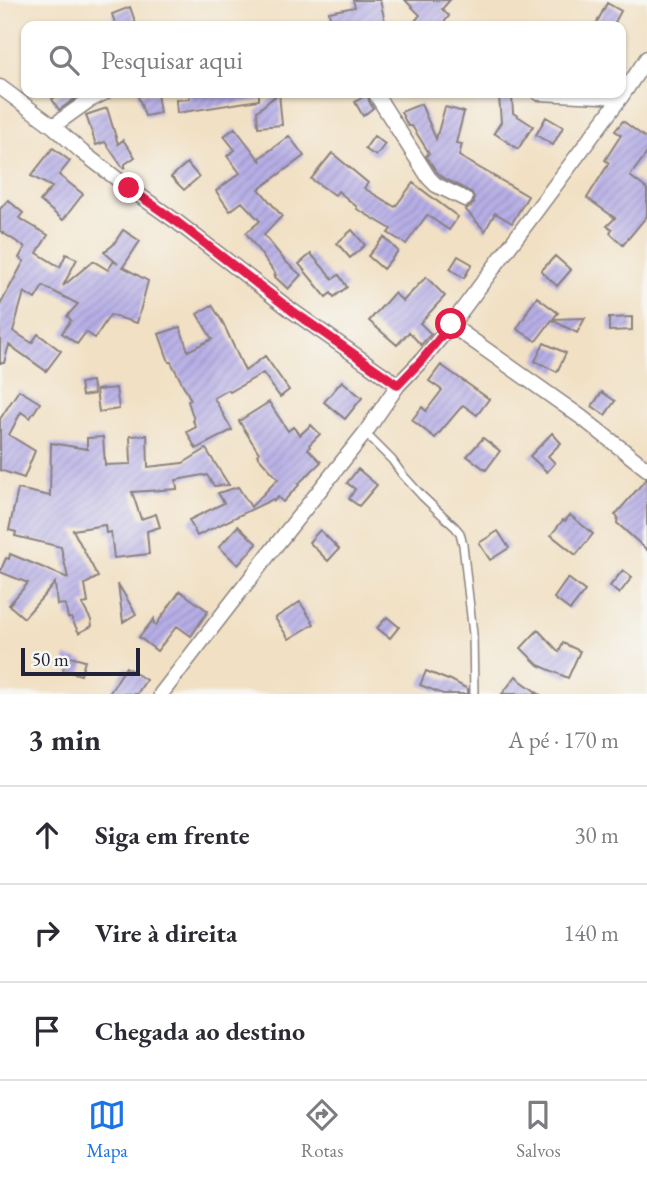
<!DOCTYPE html>
<html lang="pt">
<head>
<meta charset="utf-8">
<style>
	body { margin:0; font-family:"EB Garamond",serif; background:#f2f2f3; color:#2b2b33 }
	.scale { position:absolute; left:21px; bottom:18px; width:119px; box-sizing:border-box; padding-left:7px; border:4px solid #22223b; border-top:0; font-size:19px; line-height:24px; white-space:nowrap; color:#22223b; -webkit-text-stroke:5px #f6f6f2; paint-order:stroke }
	.stop { position:absolute; width:21px; height:21px; margin:-16px; border:5px solid #e11d48; border-radius:50%; background:#fff }
	.stop.end { background:#e11d48; border-color:#fff; box-shadow:0 2px 7px #0008 }
	.list { margin:0; padding:0; list-style:none }
	h2 { display:flex; justify-content:space-between; align-items:center; height:91px; margin:0; padding:0 28px; font-size:30px }
	h2 small { font-size:23px; font-weight:400; color:#7c7c81 }
	.list li { display:grid; grid-template-columns:46px 1fr auto; gap:21px; align-items:center; box-sizing:border-box; height:98px; padding:0 28px; border-top:2px solid #e1e1e2 }
	.list b { display:block; font-size:26px; white-space:nowrap }
	.list em { font-size:23px; font-style:normal; color:#7c7c81 }
	.icon { flex:none; width:38px; height:38px; fill:none; stroke:currentColor; stroke-width:2; stroke-linecap:round; stroke-linejoin:round }
	.map { position:relative; flex:none; width:647px; height:694px; overflow:hidden }
	.search { position:absolute; background:#fff; box-shadow:0 2px 5px #0004; left:21px; right:21px; top:21px; height:77px; display:flex; align-items:center; gap:18px; box-sizing:border-box; padding:0 24px; border-radius:14px; color:#7c7c81; font-size:26px }
	.sheet { height:385px; background:#fff }
	nav { display:flex; justify-content:space-around; align-items:center; box-sizing:border-box; height:98px; border-top:2px solid #e1e1e2; background:#fff; font-size:19px; color:#7c7c81 }
	nav a { display:grid; justify-items:center; gap:4px }
	nav .on { color:#1a73e8 }
	.map>svg:first-child { display:block }
	.building { fill:url(#building-hatch) }
	.lines { fill:none; stroke-linecap:round; stroke-linejoin:round }
	.lane-casing { stroke:#8a817f; stroke-width:10 }
	.street-casing { stroke:#8a817f; stroke-width:17 }
	.lane { stroke:#fff; stroke-width:7 }
	.street { stroke:#fff; stroke-width:14 }
	.route { stroke:#e11d48; stroke-width:9 }
</style>
</head>
<body>
<div class="map">
<svg width="647" height="694" viewBox="0 0 647 694">
	<defs>
		<pattern id="building-hatch" width="6" height="6" patternUnits="userSpaceOnUse" patternTransform="scale(1.75)"><rect width="6" height="6" fill="#b6aee5"/><path d="M-1 1l2-2M0 6l6-6M5 7l2-2" fill="none" stroke="#9c95c5"/></pattern>
	</defs>
	<rect width="100%" height="100%" fill="#f6f6f2"/>
	<filter id="ink" filterUnits="userSpaceOnUse"><feTurbulence type="fractalNoise" baseFrequency=".0143" numOctaves="2"/><feDisplacementMap in="SourceGraphic" scale="14" xChannelSelector="R" yChannelSelector="G"/><feConvolveMatrix kernelMatrix="1 2 1 2 8 2 1 2 1" color-interpolation-filters="sRGB"/></filter>
	<filter id="wash" filterUnits="userSpaceOnUse"><feTurbulence type="fractalNoise" baseFrequency=".00686" numOctaves="4" result="noise"/><feDisplacementMap in="SourceGraphic" scale="28" xChannelSelector="R" yChannelSelector="G"/><feGaussianBlur stdDeviation="1.57" result="paint"/><feColorMatrix in="noise" values="0 0 0 0 0 0 0 0 0 0 0 0 0 0 0 0 0 1.4 0 .05"/><feComposite in="paint" operator="in"/></filter>
	<g filter="url(#wash)">
		<rect width="100%" height="100%" fill="#f1e0c3"/>
		<g id="blocks">
			<path class="building" d="M353 0H380L386 26H332L329 12 355 7Z
				M405 0H450L442 9 449 16 441 26H411L420 15Z
				M607 3 621 11 613 26H595Z
				M130 7 136 24 128 26H116L112 14Z
				M62 93H83L59 110 52 99Z
				M137 93H157L160 113 145 116Z
				M189 93H259V100L177 113 176 100 190 99Z
				M279 93 282 125 258 127 257 111Z
				M368 94 369 101 373 108 363 116 355 102Z
				M499 96H512L513 113 533 126 518 149 494 133 501 122Z
				M421 104 436 139 445 107 464 112 456 143 462 144 459 156 528 196 512 223 495 213 485 231 465 209 470 207 474 203V198L472 193 442 177 437 172 426 156 429 153 412 126H408L401 112Z
				M107 108 118 144 123 140 135 157 125 164V167L123 168 105 142 96 145 86 115Z
				M546 117 563 127 553 145 536 135Z
				M623 121 647 139V153L630 176 647 189V216L623 245 610 233 612 229 607 226 615 218 587 198 609 163 605 160 621 135 615 131Z
				M235 128 261 162 260 158 289 136 304 156 259 189 282 216 264 235 285 261 301 275 288 289 274 276 276 275 246 233 260 221 242 202 230 211 216 191 240 173 227 156 235 150 224 136Z
				M374 136 385 144 376 156 365 149Z
				M53 148 70 161 59 175 83 194 63 220 40 201 52 187 31 176Z
				M332 153 368 183 364 188 395 207 413 183 458 217 449 230 427 215 406 244 388 233 391 229 357 209V207L338 191 335 195 311 179Z
				M187 163 199 177 184 190 171 177Z
				M8 200 23 213 19 218 48 235 37 253 60 267 66 254 77 259 63 286 93 261 108 270 114 261 118 264 104 252 113 245 123 230 140 241 123 267 148 281 137 323 110 315 95 338 86 332 77 344 62 333 71 320 67 316 78 304 43 286 35 299 24 292 13 331 32 343 38 334 61 351 46 371 9 345 4 363H0V305L24 261 19 258 25 247 0 231V209Z
				M352 230 365 245 350 258 337 243Z
				M384 237 398 251 383 269 368 256Z
				M311 254 333 279 339 275 347 287 334 297 331 293 326 297 299 264Z
				M458 256 472 264 464 278 450 269Z
				M555 256 571 270 557 286 541 271Z
				M426 277 445 296 420 323 431 334 421 345 409 332 397 345 369 321 394 293 403 301Z
				M537 297 558 313 553 319 585 318 577 333 552 320 536 341 517 329 527 313H526Z
				M212 305 223 323 245 371 265 356 289 390 280 397 263 373 230 392 228 390 214 398 232 430 196 449 187 432 196 427 193 421 194 420 188 401 191 400 171 362H169L159 334 180 327 188 351 212 339 197 314Z
				M632 317V330L609 331V318Z
				M544 343 566 353 557 372 535 361Z
				M441 365 489 399 477 415 463 405 435 438 412 420 422 407 426 411 442 390 429 381Z
				M92 381 94 394 82 396 80 383Z
				M342 381 362 398 345 419 324 402Z
				M116 388 119 409 99 412 96 390Z
				M19 390 40 403 30 418 21 412 9 435 35 451 24 478 0 470V419Z
				M602 392 615 401 605 415 592 406Z
				M269 402 288 431 293 427 300 435 311 425 320 434 309 445 310 447 308 449 321 462 298 484 299 485 283 502 278 497 274 501 273 499 197 536 189 520 224 503 218 493 238 487 251 507 278 479 257 455 259 453 239 421Z
				M552 433 561 443 548 456 555 463 547 472 530 456Z
				M147 435 148 467 183 463 206 449 229 485 214 486 207 475 205 476 203 475 176 480 177 489 132 492 141 519 156 514 160 527 147 531 149 554 114 558 111 532 106 533 105 525 73 530 98 577 85 584 88 603 82 604 91 620 92 626 79 633 71 618H68L65 604 57 605 55 583 24 618 9 605 28 583 0 572 6 558 9 559 10 554 68 578 61 547 15 536 16 532 9 530 18 489 50 496 51 443 87 449V438L103 437 105 465 131 464 130 436Z
				M483 438 500 451 486 470 467 456Z
				M358 469 377 485 359 506 349 499 355 489 347 483Z
				M647 478V550L617 523 618 517 615 515Z
				M570 515 593 534 576 555 551 535 563 520 565 521Z
				M238 526 257 544 238 565 219 547Z
				M320 530 339 549 328 561 309 542Z
				M498 531 509 548 490 560 479 543Z
				M623 570 632 577 619 594 610 586Z
				M568 578 585 591 570 610 554 598Z
				M118 584 136 614 123 622Z
				M180 591 208 611 191 636 177 626 157 651 139 637 154 619V624L156 625Z
				M300 602 314 624 289 639 275 618Z
				M387 617 399 627 390 638 377 628Z
				M538 630 559 652 563 643 580 651 568 678 538 665 521 648Z
				M66 656 85 661 81 675 63 670Z
				M126 667 146 680 137 694H109Z
				M426 671 448 680 449 679 468 689V694H443L420 685Z
				M516 676 521 681 539 694H502Z"/>
		</g>
	</g>
	<g filter="url(#ink)">
		<use href="#blocks" fill-opacity="0" stroke="#8a817f" stroke-width="2"/>
		<g class="lines">
			<defs>
				<path id="lane" d="M365 433 392 460 402 474 422 496 455 527 460 533 463 545 473 634 474 694"/>
				<path id="street" d="M0 87 53 126 82 152 129 188 177 222 291 310 398 385
					M378 93 377 96 429 178 436 185 465 199
					M539 93 621 97
					M53 126 88 101 104 93
					M451 325 581 417 647 469
					M161 694 273 549 365 433 398 385 421 361 451 325 621 97 647 58"/>
			</defs>
			<use href="#lane" class="lane-casing"/>
			<use href="#street" class="street-casing"/>
			<use href="#lane" class="lane"/>
			<use href="#street" class="street"/>
		</g>
	</g>
	<g class="lines" filter="url(#ink)">
		<path class="route" d="M129 188 177 222 291 310 398 385 421 361 451 324"/>
	</g>
</svg>
<div class="scale">50 m</div>
<div class="stop" style="left:451px;top:324px"></div>
<div class="stop end" style="left:129px;top:188px"></div>
<div class="search"><svg class="icon" aria-label="search" viewBox="0 0 24 24"><circle cx="10" cy="10" r="6"/><path d="M15 15l6 6"/></svg>Pesquisar aqui</div>
</div>
<section class="sheet">
<h2>3 min<small>A pé · 170 m</small></h2>
<ul class="list">
<li><svg class="icon" aria-label="ahead" viewBox="0 0 24 24"><path d="M12 20V5M6 11l6-6 6 6"/></svg><div><b>Siga em frente</b></div><em>30 m</em></li>
<li><svg class="icon" aria-label="right" viewBox="0 0 24 24"><path d="M7 20v-9h11M14 6l5 5-5 5"/></svg><div><b>Vire à direita</b></div><em>140 m</em></li>
<li><svg class="icon" aria-label="arrive" viewBox="0 0 24 24"><path d="M6 21V4h12l-3 4 3 4H6"/></svg><div><b>Chegada ao destino</b></div></li>
</ul>
</section>
<nav>
<a class="on"><svg class="icon" aria-label="map" viewBox="0 0 24 24"><path d="M3 6l6-2 6 2 6-2v14l-6 2-6-2-6 2zM9 4v14M15 6v14"/></svg>Mapa</a>
<a><svg class="icon" aria-label="directions" viewBox="0 0 24 24"><path d="M12 3l9 9-9 9-9-9zM9 14v-3h6M13 9l2 2-2 2"/></svg>Rotas</a>
<a><svg class="icon" aria-label="saved" viewBox="0 0 24 24"><path d="M7 4h10v16l-5-4-5 4z"/></svg>Salvos</a>
</nav>
</body>
</html>
